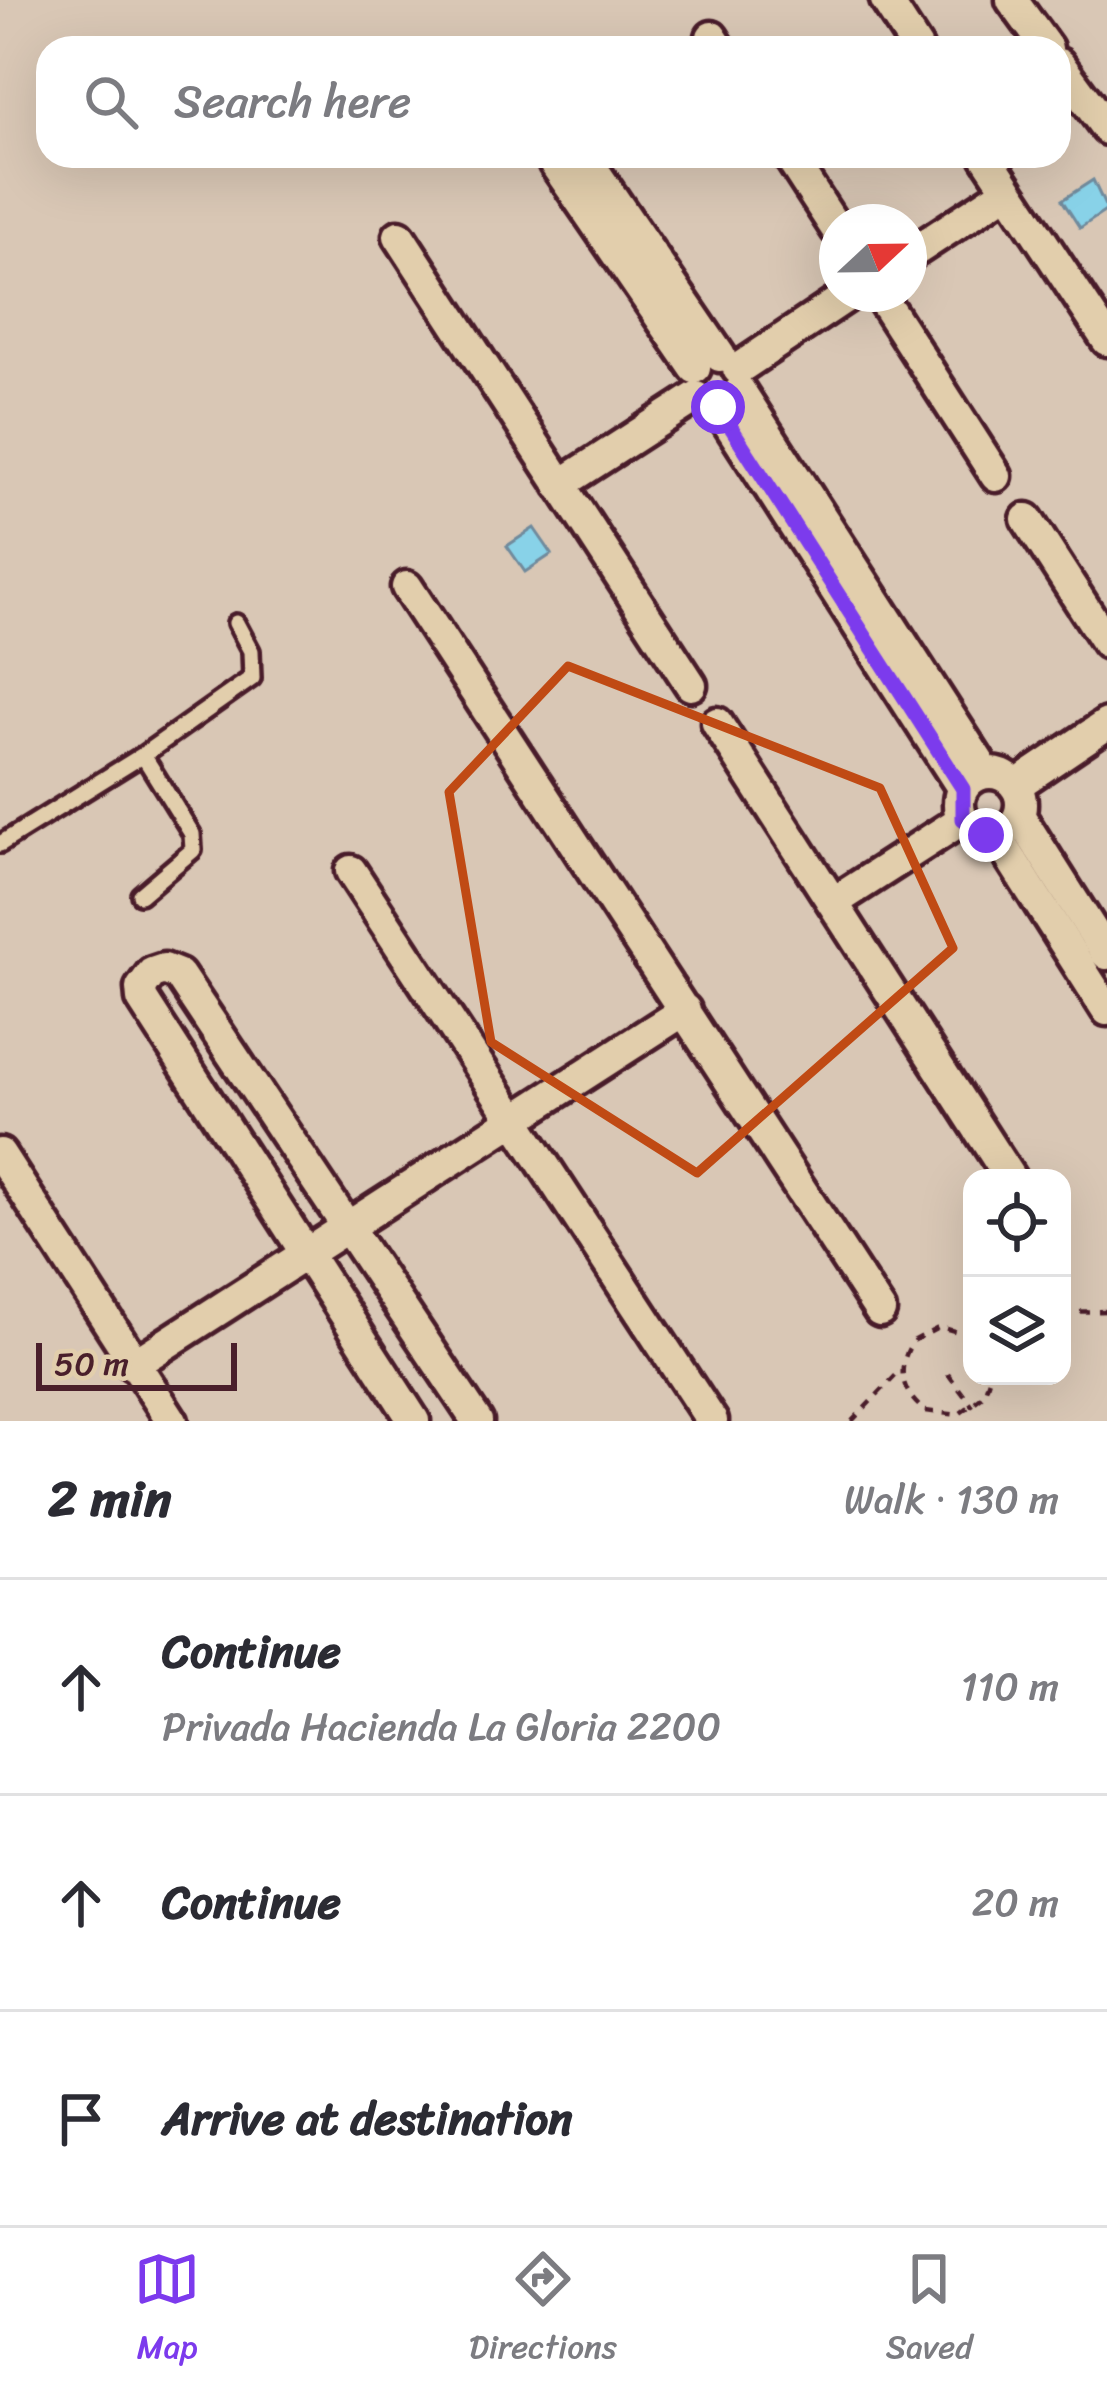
<!DOCTYPE html>
<html lang="en">
<head>
<meta charset="utf-8">
<style>
	body { margin:0; font-family:Sriracha,sans-serif; background:#f7f7f7; color:#2b2b33 }
	.controls { position:absolute; right:36px; bottom:36px; display:grid; overflow:hidden; border-radius:24px; box-shadow:0 12px 48px #0002 }
	.controls button { width:108px; height:108px; display:grid; place-items:center; padding:0; border:0; border-bottom:3px solid #e1e1e2; background:#fff; color:#2b2b33; font:60px sans-serif }
	.compass { position:absolute; left:819px; top:204px; width:108px; height:108px; border-radius:50%; background:#fff; box-shadow:0 12px 48px #0002; rotate:68deg }
	.scale { position:absolute; left:36px; bottom:30px; width:201px; box-sizing:border-box; padding-left:12px; border:6px solid #4a1f2b; border-top:0; font-size:33px; line-height:42px; white-space:nowrap; color:#4a1f2b; -webkit-text-stroke:9px #e2ceac; paint-order:stroke }
	.stop { position:absolute; width:36px; height:36px; margin:-27px; border:9px solid #7c3aed; border-radius:50%; background:#fff }
	.stop.end { background:#7c3aed; border-color:#fff; box-shadow:0 3px 12px #0008 }
	.list { margin:0; padding:0; list-style:none }
	h2 { display:flex; justify-content:space-between; align-items:center; height:156px; margin:0; padding:0 48px; font-size:51px }
	h2 small { font-size:39px; font-weight:400; color:#7c7c81 }
	.list li { display:grid; grid-template-columns:78px 1fr auto; gap:36px; align-items:center; box-sizing:border-box; height:216px; padding:0 48px; border-top:3px solid #e1e1e2 }
	.list b { display:block; font-size:45px; white-space:nowrap }
	.list p { margin:0; font-size:39px; white-space:nowrap; color:#7c7c81 }
	.list em { font-size:39px; font-style:normal; color:#7c7c81 }
	.icon { flex:none; width:66px; height:66px; fill:none; stroke:currentColor; stroke-width:2; stroke-linecap:round; stroke-linejoin:round }
	.map { position:relative; flex:none; width:1107px; height:1421px; overflow:hidden }
	.search { position:absolute; background:#fff; box-shadow:0 12px 48px #0002; left:36px; right:36px; top:36px; height:132px; display:flex; align-items:center; gap:30px; box-sizing:border-box; padding:0 42px; border-radius:36px; color:#7c7c81; font-size:45px }
	.sheet { height:804px; background:#fff }
	nav { display:flex; justify-content:space-around; align-items:center; box-sizing:border-box; height:168px; border-top:3px solid #e1e1e2; background:#fff; font-size:33px; color:#7c7c81 }
	nav a { display:grid; justify-items:center; gap:6px }
	nav .on { color:#7c3aed }
	.map>svg:first-child { display:block }
	.water { fill:#88d2e8; stroke:#6f8a9c; stroke-width:3 }
	.lines { fill:none; stroke-linecap:round; stroke-linejoin:round }
	.service-casing { stroke:#4a1f2b; stroke-width:24 }
	.minor-casing { stroke:#4a1f2b; stroke-width:39 }
	.path { stroke:#4a1f2b; stroke-width:4.5; stroke-dasharray:9 9; stroke-linecap:butt }
	.service { stroke:#e2ceac; stroke-width:15 }
	.minor { stroke:#e2ceac; stroke-width:30 }
	.route { stroke:#7c3aed; stroke-width:15 }
	.marked { fill:none; stroke:#c04a14; stroke-width:9; stroke-linejoin:round }
</style>
</head>
<body>
<div class="map">
<svg width="1107" height="1421" viewBox="0 0 1107 1421">
	<rect width="100%" height="100%" fill="#d9c7b5"/>
	<filter id="ink" filterUnits="userSpaceOnUse"><feTurbulence type="fractalNoise" baseFrequency=".00833" numOctaves="2"/><feDisplacementMap in="SourceGraphic" scale="24" xChannelSelector="R" yChannelSelector="G"/><feConvolveMatrix kernelMatrix="1 2 1 2 8 2 1 2 1" color-interpolation-filters="sRGB"/></filter>
	<g filter="url(#ink)">
		<path class="water" d="M1093 180 1107 210 1080 228 1062 200Z
			M534 528 552 554 525 572 507 546Z"/>
		<g class="lines">
			<defs>
				<path id="service" d="M143 755 252 678 251 651 236 623
					M0 844 143 755 192 834 193 850 140 895"/>
				<path id="minor" d="M886 0 917 48
					M1012 0 1047 48
					M712 37 719 48
					M1059 64 1107 129
					M556 156 555 164 695 368
					M584 156 720 356
					M789 156 837 230
					M986 156 1107 340
					M399 236 691 685
					M909 255 1008 190
					M879 294 996 476
					M738 369 850 294
					M740 391 986 773
					M718 407 963 789
					M560 485 696 397
					M1027 519 1107 643
					M407 587 880 1311
					M717 723 1010 1178
					M959 804a31 31 0 1 1 62 0a31 31 0 1 1-62 0Z
					M1015 786 1107 724
					M1019 815 1107 954
					M996 835 1107 1010
					M351 871 712 1421
					M834 902 963 819
					M0 1154 172 1421
					M133 1365 685 1010
					M414 1421 142 999 141 988 152 973 164 969 179 975 477 1421"/>
			</defs>
			<use href="#service" class="service-casing"/>
			<use href="#minor" class="minor-casing"/>
			<path class="path" d="M1062 1312 1107 1311
				M972 1336 940 1327 913 1341C896 1368 900 1391 925 1411L958 1415 984 1395 990 1376
				M948 1374 973 1407
				M852 1421 902 1369"/>
			<use href="#service" class="service"/>
			<use href="#minor" class="minor"/>
		</g>
	</g>
	<g class="lines" filter="url(#ink)">
		<path class="route" d="M718 407 963 789V819L986 835"/>
	</g>
	<path class="marked" d="M568 666 880 788 953 948 697 1173 491 1042 449 792Z"/>
</svg>
<div class="controls">
<button><svg class="icon" aria-label="locate" viewBox="0 0 24 24"><circle cx="12" cy="12" r="6"/><path d="M12 2v4M12 18v4M2 12h4M18 12h4"/></svg></button>
<button><svg class="icon" aria-label="layers" viewBox="0 0 24 24"><path d="M12 4l9 5-9 5-9-5zM3 14l9 5 9-5"/></svg></button>
</div>
<svg class="compass" viewBox="-18 -18 36 36"><path d="M0-13l5 13h-10z" fill="#e53935"/><path d="M0 13l5-13h-10z" fill="#7c7c81"/></svg>
<div class="scale">50 m</div>
<div class="stop" style="left:718px;top:407px"></div>
<div class="stop end" style="left:986px;top:835px"></div>
<div class="search"><svg class="icon" aria-label="search" viewBox="0 0 24 24"><circle cx="10" cy="10" r="6"/><path d="M15 15l6 6"/></svg>Search here</div>
</div>
<section class="sheet">
<h2>2 min<small>Walk · 130 m</small></h2>
<ul class="list">
<li><svg class="icon" aria-label="ahead" viewBox="0 0 24 24"><path d="M12 20V5M6 11l6-6 6 6"/></svg><div><b>Continue</b><p>Privada Hacienda La Gloria 2200</p></div><em>110 m</em></li>
<li><svg class="icon" aria-label="ahead" viewBox="0 0 24 24"><path d="M12 20V5M6 11l6-6 6 6"/></svg><div><b>Continue</b></div><em>20 m</em></li>
<li><svg class="icon" aria-label="arrive" viewBox="0 0 24 24"><path d="M6 21V4h12l-3 4 3 4H6"/></svg><div><b>Arrive at destination</b></div></li>
</ul>
</section>
<nav>
<a class="on"><svg class="icon" aria-label="map" viewBox="0 0 24 24"><path d="M3 6l6-2 6 2 6-2v14l-6 2-6-2-6 2zM9 4v14M15 6v14"/></svg>Map</a>
<a><svg class="icon" aria-label="directions" viewBox="0 0 24 24"><path d="M12 3l9 9-9 9-9-9zM9 14v-3h6M13 9l2 2-2 2"/></svg>Directions</a>
<a><svg class="icon" aria-label="saved" viewBox="0 0 24 24"><path d="M7 4h10v16l-5-4-5 4z"/></svg>Saved</a>
</nav>
</body>
</html>
